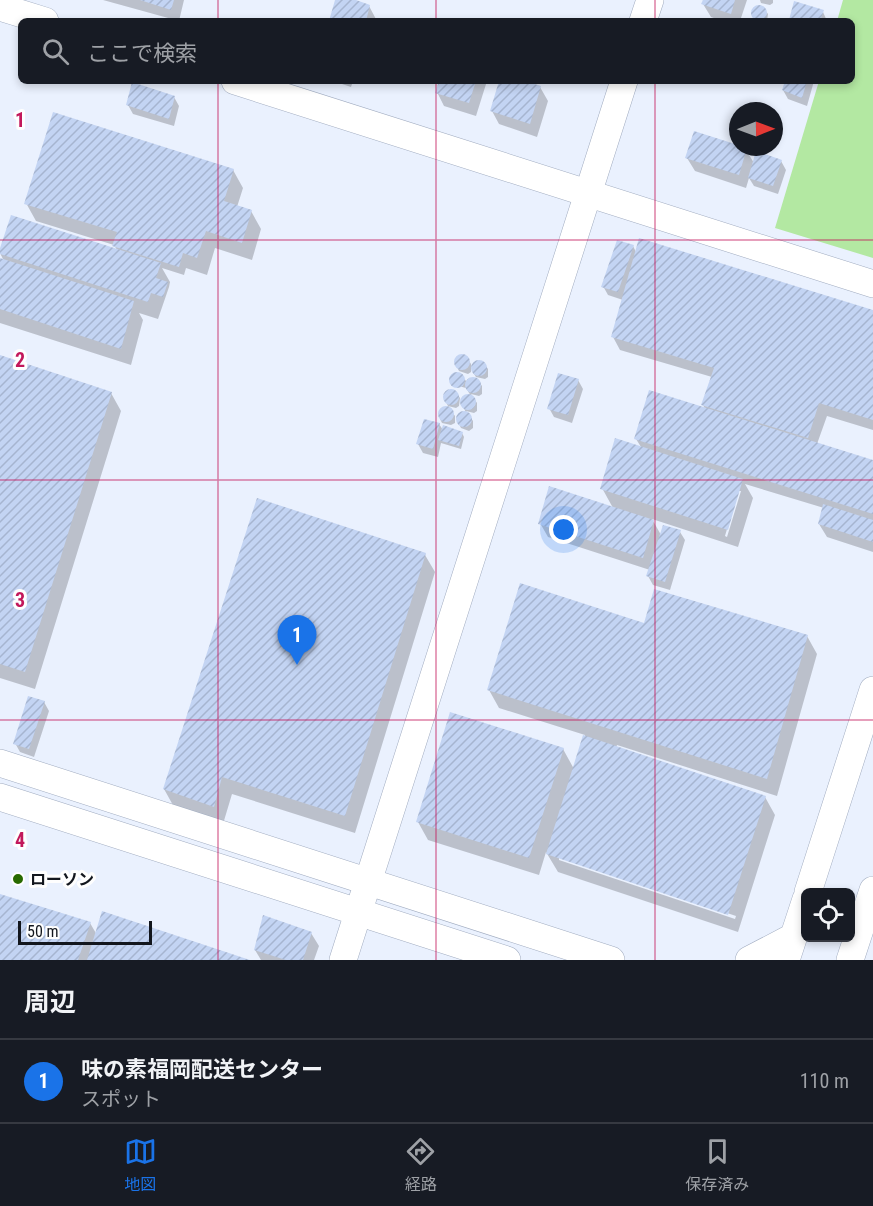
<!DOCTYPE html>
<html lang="ja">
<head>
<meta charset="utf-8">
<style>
	body { margin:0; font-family:"Roboto Condensed","Noto Sans JP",sans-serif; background:#20242c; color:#f1f3f6 }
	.controls { position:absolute; right:18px; bottom:18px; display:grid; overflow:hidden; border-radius:9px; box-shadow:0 3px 9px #0003 }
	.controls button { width:54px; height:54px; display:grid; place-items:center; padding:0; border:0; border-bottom:2px solid #363941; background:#171b24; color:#f1f3f6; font:30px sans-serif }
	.compass { position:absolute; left:729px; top:102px; width:54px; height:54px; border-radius:50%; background:#171b24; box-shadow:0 3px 9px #0003; rotate:89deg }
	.scale { position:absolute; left:18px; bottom:15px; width:134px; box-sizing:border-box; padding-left:6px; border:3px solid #12161d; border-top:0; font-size:16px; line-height:21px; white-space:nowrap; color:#12161d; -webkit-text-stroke:4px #fefefe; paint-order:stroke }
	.you { position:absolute; left:564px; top:530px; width:21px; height:21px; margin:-15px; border:4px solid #fff; border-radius:50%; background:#1a73e8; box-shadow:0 0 0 9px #1a73e833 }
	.badge { display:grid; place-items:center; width:39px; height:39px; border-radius:50%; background:#1a73e8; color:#fff; font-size:20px; font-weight:700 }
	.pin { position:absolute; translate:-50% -50px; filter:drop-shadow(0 2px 3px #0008) }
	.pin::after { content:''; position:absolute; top:32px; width:21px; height:18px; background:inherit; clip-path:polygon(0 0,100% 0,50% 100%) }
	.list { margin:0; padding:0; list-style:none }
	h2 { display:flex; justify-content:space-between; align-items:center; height:78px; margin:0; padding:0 24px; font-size:26px }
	h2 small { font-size:20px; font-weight:400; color:#9ea1a6 }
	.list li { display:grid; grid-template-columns:39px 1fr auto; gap:18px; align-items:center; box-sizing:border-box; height:84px; padding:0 24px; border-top:2px solid #363941 }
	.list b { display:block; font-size:22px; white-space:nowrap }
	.list p { margin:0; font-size:20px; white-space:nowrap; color:#9ea1a6 }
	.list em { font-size:20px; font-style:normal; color:#9ea1a6 }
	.icon { flex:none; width:33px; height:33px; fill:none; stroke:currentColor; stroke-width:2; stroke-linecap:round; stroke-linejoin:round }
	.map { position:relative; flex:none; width:873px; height:960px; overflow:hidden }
	.search { position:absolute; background:#171b24; box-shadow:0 3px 9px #0003; left:18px; right:18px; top:18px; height:66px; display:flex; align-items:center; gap:15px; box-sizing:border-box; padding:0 21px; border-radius:9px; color:#9ea1a6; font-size:22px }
	.sheet { height:162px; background:#171b24 }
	nav { display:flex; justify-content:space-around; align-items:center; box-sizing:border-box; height:84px; border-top:2px solid #363941; background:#171b24; font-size:16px; color:#9ea1a6 }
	nav a { display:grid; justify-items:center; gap:3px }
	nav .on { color:#1a73e8 }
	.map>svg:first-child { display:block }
	.green { fill:#b3e8a2 }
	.shadow { fill:#0003; fill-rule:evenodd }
	.building { fill:url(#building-hatch) }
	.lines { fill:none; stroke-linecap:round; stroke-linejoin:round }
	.tertiary-casing { stroke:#a1acc0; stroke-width:28 }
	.tertiary { stroke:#fff; stroke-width:27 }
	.grid { fill:none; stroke:#c2185b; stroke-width:1.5; stroke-opacity:0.55 }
	.poi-dot { fill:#286a00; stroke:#fefefe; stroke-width:2 }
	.labels { text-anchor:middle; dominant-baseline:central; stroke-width:6; stroke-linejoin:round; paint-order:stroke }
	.poi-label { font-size:16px; font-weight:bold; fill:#12161d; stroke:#fefefe; text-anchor:start }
	.grid-label { font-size:20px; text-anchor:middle; font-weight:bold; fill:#c2185b; stroke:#fefefe; stroke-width:6; stroke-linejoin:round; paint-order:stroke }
</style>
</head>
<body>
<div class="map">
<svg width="873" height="960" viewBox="0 0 873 960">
	<defs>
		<pattern id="building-hatch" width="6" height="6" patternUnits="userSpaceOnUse" patternTransform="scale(1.5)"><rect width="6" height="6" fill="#c3d4f3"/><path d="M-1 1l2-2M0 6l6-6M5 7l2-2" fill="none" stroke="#a6b5d0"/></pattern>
	</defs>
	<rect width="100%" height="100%" fill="#eaf1fe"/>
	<path class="green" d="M843 0H873V258L775 228 819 81H852V21H837Z"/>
	<path class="shadow" d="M103 0H184L179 21Z
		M337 0H351L369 6 377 21H331Z
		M704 0H747L740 21H722L711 17 703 4Z
		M760 0H773V3L770 5 761 3Z
		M759 6 765 10 768 14 767 21H755L753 10Z
		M823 12 827 21H792L791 19Z
		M333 81H353L351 87Z
		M440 81H487L476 116 444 106 437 92Z
		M500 81H520L540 87 548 101 537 137 499 124 492 111Z
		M786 81H814L807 106 788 99 783 90Z
		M174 97 179 106 174 126 133 114 128 105Z
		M695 133 746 150 754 163 781 161 786 170 778 194 754 186 749 178 746 188 695 171 687 158Z
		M233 170 243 188 237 207 251 211 261 229 252 260 215 248 207 275 186 268 184 275 162 268 170 282 169 287 158 319 139 313 143 320 131 365 0 323V260L4 261 0 253 117 250 114 245 36 221 26 203Z
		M633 246 636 252 873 311V430L827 416 817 444 873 462V552L827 537 819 524 824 508 745 484 753 498 738 547 652 519 661 535 680 532 685 540 670 590 653 585 648 576 650 570 548 537 540 523 613 508 602 488 641 447 636 439 705 409 703 405 712 377 620 350 613 337 623 300 608 295 603 286ZM738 491H741L727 537 725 536Z
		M462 355 466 356 471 364V372L468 374 459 371 457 367V360Z
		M0 356 111 393 121 411 35 689 0 678Z
		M479 361 483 362 488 369V377L485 379 476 377 472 371 475 362Z
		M460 373 466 381V388L451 384 450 381 453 374Z
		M477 379 482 386V394L479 396 471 394 477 403V411L474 413 466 411 473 421V428L469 431 461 428 457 420 460 414 466 413 462 403 464 396H471L466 388 470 380Z
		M578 380 583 389 572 423 554 417 549 408Z
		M447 391H455L460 398 459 406 456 408 448 406 455 416V423L451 425 442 423 440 419 442 408H449L444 398Z
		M439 424 443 430 462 433 464 437 461 449 441 443 438 457 423 453 418 444Z
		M425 555 435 572 355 833 232 794 223 824 174 807 164 789Z
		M645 625 807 636 817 654 777 796 617 745 616 748 765 797 775 815 738 932 558 872 546 852 539 875 428 840 418 822 563 749 574 769 585 735 499 708 489 690ZM559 857 736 916 735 919 559 860Z
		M44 702 49 711 34 757 20 752 15 743Z
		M0 895 90 923 97 935 246 960H0Z
		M311 933 319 946 314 960H261L255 950Z"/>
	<path class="building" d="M140 0H174L171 10Z
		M335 0H356L370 5 366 21H329Z
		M703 0H735L731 14 701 4Z
		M794 1 824 10 820 21 789 20Z
		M751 13a8 8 0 1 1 16 0a8 8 0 1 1-16 0Z
		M439 81H476L469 103 435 93Z
		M499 81H525L541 86 530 124 490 111Z
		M785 81H807L802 98 782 90Z
		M132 82 175 96 169 119 126 105Z
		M53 112 234 169 224 201 252 210 242 243 206 231 197 258 183 253 179 267 112 246 117 232 24 204Z
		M694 131 738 145V147L747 148 739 175 685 158Z
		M756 151 782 160 773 186 748 178Z
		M11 215 161 263 156 278 168 282 163 297 151 293 148 302 0 254V248Z
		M639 238 873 310V420L819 403 808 438 701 405 714 368 611 337Z
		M617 240 634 245 618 292 601 287Z
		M0 258 134 301 121 349 0 309Z
		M454 362a8 8 0 1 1 16 0a8 8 0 1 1-16 0Z
		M0 355 112 392 25 672 0 664Z
		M471 368a8 8 0 1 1 16 0a8 8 0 1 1-16 0Z
		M449 380a8 8 0 1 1 16 0a8 8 0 1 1-16 0Z
		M558 373 579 379 568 415 547 409Z
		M465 385a8 8 0 1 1 16 0a8 8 0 1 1-16 0Z
		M443 397a8 8 0 1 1 16 0a8 8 0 1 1-16 0Z
		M649 390 873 460V514L634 439Z
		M460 402a8 8 0 1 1 16 0a8 8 0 1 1-16 0Z
		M438 414a8 8 0 1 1 16 0a8 8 0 1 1-16 0Z
		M456 419a8 8 0 1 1 16 0a8 8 0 1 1-16 0Z
		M424 419 440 423 433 449 416 444Z
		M443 425 463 432 459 446 438 440Z
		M615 438 743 479 728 530 600 489Z
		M549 486 654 520 643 558 538 524Z
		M257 498 426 553 345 816 222 777 214 807 163 789Z
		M823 504 873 520V542L818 524Z
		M663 525 681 530 665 582 646 576Z
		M520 583 644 623 654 589 808 635 767 779 487 690Z
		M28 696 45 701 29 749 13 744Z
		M450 712 564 748 529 858 416 822Z
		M583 735 766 796 728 915 546 854Z
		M0 894 91 922 78 960H0Z
		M102 911 250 960H87Z
		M263 915 312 932 303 960H286L254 950Z"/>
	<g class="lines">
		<defs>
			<path id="tertiary" d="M0 7 45 21
				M643 21 650 0
				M235 81 873 284
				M0 763 611 960
				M0 797 507 960
				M808 892 873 690
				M343 960 624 81
				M749 960 793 937
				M786 960 806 899
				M850 960 873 890"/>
		</defs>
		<use href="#tertiary" class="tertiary-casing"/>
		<use href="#tertiary" class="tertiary"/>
	</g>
	<path class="grid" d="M218 0V21M436 0V21M655 0V21M218 81V960M436 81V960M655 81V960M0 240H873M0 480H873M0 720H873"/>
	<circle class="poi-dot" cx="18" cy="879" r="6"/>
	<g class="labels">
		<g class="poi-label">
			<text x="30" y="879">ローソン</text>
		</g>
	</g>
	<g class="grid-label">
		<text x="20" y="127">1</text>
		<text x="20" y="367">2</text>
		<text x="20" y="607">3</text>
		<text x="20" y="847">4</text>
	</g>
</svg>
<div class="controls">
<button><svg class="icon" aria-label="locate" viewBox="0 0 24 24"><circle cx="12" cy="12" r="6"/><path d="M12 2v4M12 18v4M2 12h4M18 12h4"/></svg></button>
</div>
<svg class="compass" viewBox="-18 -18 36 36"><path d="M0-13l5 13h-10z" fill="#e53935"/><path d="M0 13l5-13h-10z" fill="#9ea1a6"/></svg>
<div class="scale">50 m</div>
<div class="you"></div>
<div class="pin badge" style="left:297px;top:665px">1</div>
<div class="search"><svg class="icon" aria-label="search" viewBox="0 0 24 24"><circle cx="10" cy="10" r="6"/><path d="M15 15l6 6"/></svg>ここで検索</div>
</div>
<section class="sheet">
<h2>周辺<small></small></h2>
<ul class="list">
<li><span class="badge">1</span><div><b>味の素福岡配送センター</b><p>スポット</p></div><em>110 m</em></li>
</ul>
</section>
<nav>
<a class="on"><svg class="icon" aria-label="map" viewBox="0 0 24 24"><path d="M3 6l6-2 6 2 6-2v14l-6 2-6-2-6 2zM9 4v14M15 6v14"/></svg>地図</a>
<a><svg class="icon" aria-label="directions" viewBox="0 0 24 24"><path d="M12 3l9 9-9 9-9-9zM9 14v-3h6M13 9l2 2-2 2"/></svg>経路</a>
<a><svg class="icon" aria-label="saved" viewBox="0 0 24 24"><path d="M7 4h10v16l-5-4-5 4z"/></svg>保存済み</a>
</nav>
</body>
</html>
